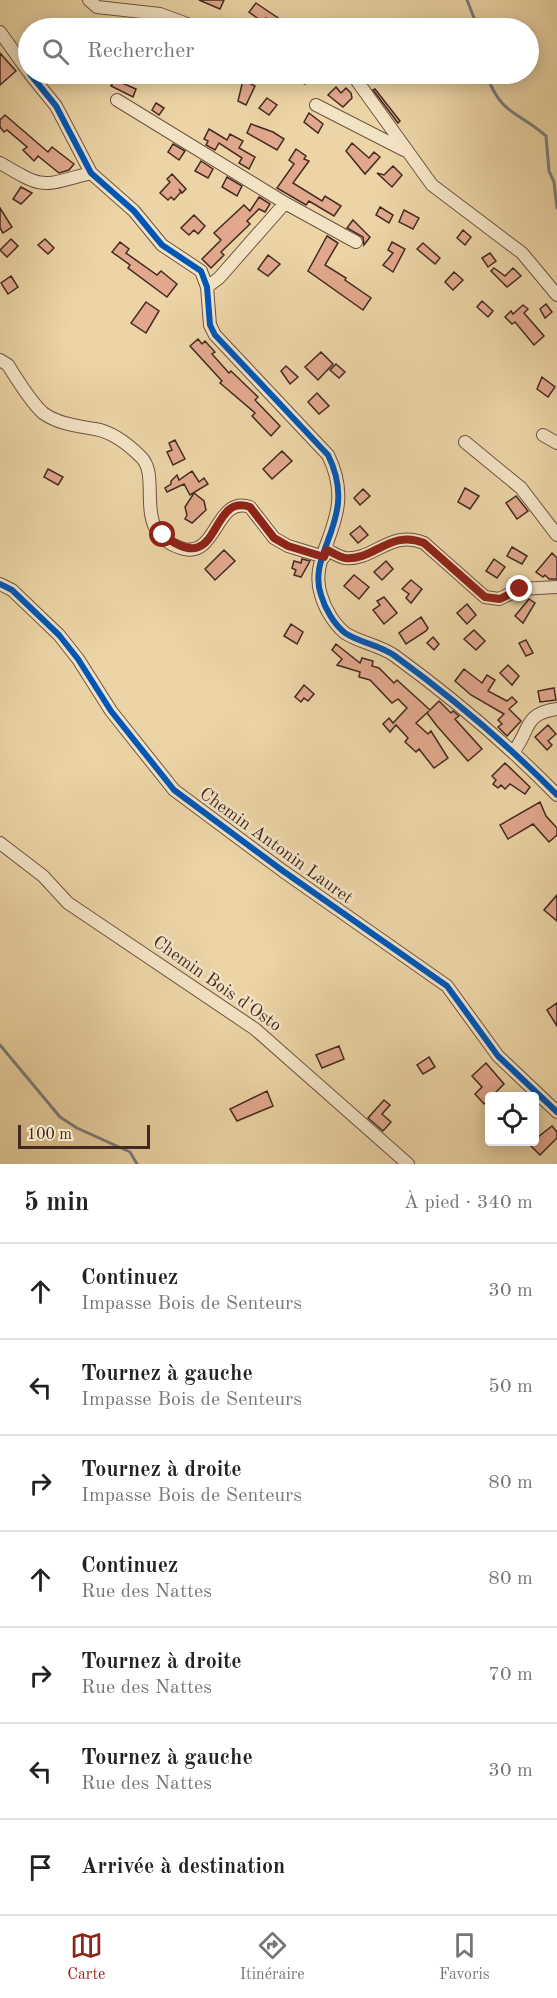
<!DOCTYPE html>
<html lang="fr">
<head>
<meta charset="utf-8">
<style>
	body { margin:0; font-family:"Old Standard TT",serif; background:#f6f6f6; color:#222 }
	.controls { position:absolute; right:18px; bottom:18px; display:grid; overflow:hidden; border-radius:6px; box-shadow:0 3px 15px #0003 }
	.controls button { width:54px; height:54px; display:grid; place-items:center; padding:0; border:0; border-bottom:2px solid #e0e0e0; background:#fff; color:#222; font:30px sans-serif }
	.scale { position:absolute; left:18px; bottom:15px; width:132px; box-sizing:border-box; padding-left:6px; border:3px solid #432a21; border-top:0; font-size:16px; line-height:21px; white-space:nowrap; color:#432a21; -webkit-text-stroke:4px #f3e3c5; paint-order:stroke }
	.stop { position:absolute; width:18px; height:18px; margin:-14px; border:4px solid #8f2418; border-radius:50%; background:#fff }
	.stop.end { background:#8f2418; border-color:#fff; box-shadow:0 2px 6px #0008 }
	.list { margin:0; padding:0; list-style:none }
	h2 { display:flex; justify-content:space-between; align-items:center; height:78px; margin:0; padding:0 24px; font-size:26px }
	h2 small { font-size:20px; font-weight:400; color:#767676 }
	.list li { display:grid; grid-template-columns:39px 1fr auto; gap:18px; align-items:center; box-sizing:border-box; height:96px; padding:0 24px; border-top:2px solid #e0e0e0 }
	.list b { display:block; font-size:22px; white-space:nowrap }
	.list p { margin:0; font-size:20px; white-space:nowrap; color:#767676 }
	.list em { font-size:20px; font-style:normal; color:#767676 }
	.icon { flex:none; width:33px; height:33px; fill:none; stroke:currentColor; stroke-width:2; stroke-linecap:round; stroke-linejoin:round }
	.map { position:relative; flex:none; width:557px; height:1164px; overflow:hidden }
	.search { position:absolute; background:#fff; box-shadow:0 3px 15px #0003; left:18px; right:18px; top:18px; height:66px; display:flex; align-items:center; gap:15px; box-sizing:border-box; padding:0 21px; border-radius:33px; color:#767676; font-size:22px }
	.sheet { height:750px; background:#fff }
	nav { display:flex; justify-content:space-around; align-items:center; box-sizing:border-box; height:84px; border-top:2px solid #e0e0e0; background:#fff; font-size:16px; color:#767676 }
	nav a { display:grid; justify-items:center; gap:3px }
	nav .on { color:#8f2418 }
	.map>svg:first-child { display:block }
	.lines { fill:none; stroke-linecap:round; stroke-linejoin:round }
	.stream { stroke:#7a7d79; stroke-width:3 }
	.building { fill:#e1a88d; stroke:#432a21; stroke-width:1.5 }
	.minor-casing { stroke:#6d5442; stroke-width:14 }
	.minor { stroke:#f3e3c5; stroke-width:12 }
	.cycleway-casing { stroke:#f3e3c5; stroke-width:10 }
	.cycleway { stroke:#0057b8; stroke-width:6 }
	.route { stroke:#8f2418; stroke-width:8 }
	.labels { text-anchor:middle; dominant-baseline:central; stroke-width:5; stroke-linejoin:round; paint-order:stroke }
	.street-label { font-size:18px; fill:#432a21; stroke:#f3e3c5 }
</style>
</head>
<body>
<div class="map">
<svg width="557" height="1164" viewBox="0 0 557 1164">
	<rect width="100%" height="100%" fill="#ecd4a6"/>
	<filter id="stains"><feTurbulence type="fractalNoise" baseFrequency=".00333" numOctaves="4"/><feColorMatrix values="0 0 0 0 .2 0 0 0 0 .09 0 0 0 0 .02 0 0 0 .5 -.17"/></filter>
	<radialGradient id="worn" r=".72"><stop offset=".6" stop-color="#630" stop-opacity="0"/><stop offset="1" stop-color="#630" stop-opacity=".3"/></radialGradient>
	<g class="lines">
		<path class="stream" d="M467 0 478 28
			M486 74C502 116 516 110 546 136L549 171 554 182 557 208
			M0 1045 60 1117 77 1128 130 1152 137 1164"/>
	</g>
	<path class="building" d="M199 0H224L220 9Z
		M256 3 281 20 278 25 266 18 260 20 249 12Z
		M214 20 226 28H208Z
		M0 53 16 71 0 85Z
		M280 74H309L305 84Z
		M117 76 126 81 124 84 136 89 133 97 111 86Z
		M243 80 255 86 246 105 238 101Z
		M336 87 341 93 346 88 351 93 352 98 343 107 328 95Z
		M375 89 400 121 398 123 373 90Z
		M267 98 277 105 269 115 259 108Z
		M156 103 164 108 159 115 152 110Z
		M309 113 323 124 318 133 304 122Z
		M5 115 48 152 52 147 74 164 69 170 59 173 38 156 34 161 23 150 27 147 7 130 4 132 0 127V120Z
		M251 124 273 132 284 139 277 150 247 133Z
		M209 129 227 140 230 134 243 141 239 148 255 157 249 169 239 163 242 158 219 143 215 150 206 145 208 141 204 139Z
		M352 143 369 158 374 152 380 157 365 174 346 151Z
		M173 144 185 151 179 160 168 152Z
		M296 149 306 156 304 159 309 161 293 183 322 201 325 196 341 206 334 216 309 201 306 205 277 188 294 164 289 160Z
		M201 161 213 169 208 178 195 171Z
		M393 166 402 175 392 187 377 173 384 175Z
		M172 174 186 189 182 193 179 189 181 192 174 200 171 197 168 200 160 193 170 182 167 179Z
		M227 177 242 186 237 196 222 187Z
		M21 187 32 193 21 204 13 199Z
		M259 197 270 204 265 212 259 209 247 221 250 224 221 252 224 255 211 268 202 259 221 240 214 233 244 205 250 211Z
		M380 207 393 215 389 223 376 215Z
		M0 208 12 227 3 233 0 228Z
		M404 210 419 218 413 229 399 222Z
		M194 215 205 226 198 234 194 230 189 235 181 228Z
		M353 220 370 237 364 245 363 237 347 228Z
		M463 230 471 237 465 245 457 238Z
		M327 236 338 243 325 265 346 278 345 280 371 298 363 310 308 271Z
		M11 239 18 246 7 257 0 250Z
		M45 239 54 248 48 254 38 245Z
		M120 242 129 249 126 253 157 275 161 271 177 284 167 297 128 268 130 265 112 252Z
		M392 242 405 249 393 272 383 265 393 253 388 250Z
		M423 243 440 258 435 264 417 249Z
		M490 253 496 261 488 267 482 258Z
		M268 255 280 264 268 276 258 269Z
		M494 268 505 276 513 268 521 276 507 287 491 271Z
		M454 272 463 280 453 290 445 282Z
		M11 276 18 287 8 294 1 283Z
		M482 301 493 311 488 317 477 307Z
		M146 302 159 311 146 333 131 323Z
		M546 304 552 312 545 318 540 309Z
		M523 305 528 309 524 313 544 336 534 345 515 322 512 324 505 317 511 311 513 314Z
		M198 339 202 344 205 341 215 352 212 354 229 373 231 371 258 397 255 400 280 426 271 436 252 416 255 413 220 383 222 381 190 346Z
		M321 352 333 364 318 380 305 367Z
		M336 364 345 372 339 378 330 370Z
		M286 366 298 377 290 384 281 371Z
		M542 377 555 387 548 397 537 389Z
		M317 393 329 406 319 414 308 402Z
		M175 440 185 459 173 465 167 452 172 450 169 443Z
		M282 451 292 461 272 479 263 469Z
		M48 469 63 477 58 485 44 477Z
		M192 471 199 482 204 478 208 484 190 495 184 484 167 492 165 488 171 484V481L177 475 179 480Z
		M465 488 479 496 470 509 458 502Z
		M363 489 370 496 360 505 354 498Z
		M194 493 204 501 206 510 192 523 185 519 187 515 185 507Z
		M516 496 528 511 517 519 506 503Z
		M360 526 368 535 358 543 350 534Z
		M512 547 527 556 522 564 507 556Z
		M224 550 235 561 215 580 205 569Z
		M552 553 557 558V579H549L545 575 543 577 536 572Z
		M302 559 310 561 301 577 294 575 296 570 292 568 294 561 301 563Z
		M494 559 505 567 497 578 486 571Z
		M386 561 393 569 382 580 374 572Z
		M354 575 369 587 359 599 344 586Z
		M411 580 422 589 411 603 406 598 409 594 402 589Z
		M384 597 397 613 384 624 373 610 380 605 377 601Z
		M529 599 535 603 523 623 515 616Z
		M467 604 476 615 467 624 457 613Z
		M421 617 428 628 426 631 406 644 399 633Z
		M291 624 303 632 297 644 284 636Z
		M474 630 485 641 476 650 464 639Z
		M433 637 439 644 434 650 427 643Z
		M526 640 533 653 526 656 519 643Z
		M336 644 360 663 362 658 373 661 372 666 379 668 394 683 397 680 430 710 439 701 451 713 453 711 459 716 455 719 482 749 468 761 437 726 427 713 429 711 416 723 428 734 431 731 448 758 434 768 419 749 416 752 405 742 408 738 396 725 390 732 383 724 389 718 393 723 407 708 398 699 392 703 370 680 359 677 360 672 337 665 342 659 332 650Z
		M508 665 519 676 512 685 500 673Z
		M464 669 482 683 487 675 495 680 488 691 507 701 512 697 517 702 509 709 521 721 507 736 498 727 502 724 498 720 504 714 471 695 455 681Z
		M304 685 314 694 308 701 304 698 301 702 295 697Z
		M554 688 556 700 540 702 538 691Z
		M548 725 556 734 548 741 552 745 547 750 535 737Z
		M505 763 530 787 525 794 510 784 505 789 501 785 498 788 493 784 496 780 492 776Z
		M540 802 546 816 557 828V835L549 842 533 824 508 839 500 825Z
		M557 895V921L544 910Z
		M557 1003V1026L547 1010Z
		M339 1046 344 1059 322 1068 316 1055Z
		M429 1057 435 1067 423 1074 417 1065Z
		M486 1063 504 1084 484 1104 475 1094 482 1087 472 1076Z
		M267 1091 273 1106 237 1121 230 1109Z
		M384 1100 390 1105 382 1114 391 1122 383 1131 368 1118Z
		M552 1126 557 1132V1138L540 1155 529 1144Z"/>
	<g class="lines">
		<defs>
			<path id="minor" d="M89 0 97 7 160 14 198 28
				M254 28H268
				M0 32 28 71
				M30 74 56 106 91 173 134 211 162 245 201 271 207 287 210 325 215 335 328 455C360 519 306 551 321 595 325 609 334 624 345 633 360 643 380 645 395 656 454 699 506 743 557 795
				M352 74 432 185 522 253 557 295
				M117 100 285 203 356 242
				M316 105 404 150
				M0 163C46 190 40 186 91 173
				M207 287 219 278 285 203
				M0 360 8 365C16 378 32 403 43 413 58 424 78 426 95 429 113 432 129 445 141 457 163 478 129 534 184 549 217 557 216 495 250 507L274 538 288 546 324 557
				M543 435 557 443
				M465 442 521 488 557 535
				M327 550C332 552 339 557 345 558 374 561 390 529 424 543L485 597 499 599 520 589 557 587
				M0 584 12 590 59 635 78 659 111 711 174 790 283 871 447 986 498 1056 557 1112
				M514 751C531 729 523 714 557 709
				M0 843 43 876 68 903 255 1029 408 1164"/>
		</defs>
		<use href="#minor" class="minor-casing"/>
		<use href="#minor" class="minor"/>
		<defs>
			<path id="cycleway" d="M30 74 56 106 91 173 134 211 162 245 201 271 207 287 210 325 215 335 328 455C360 519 306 551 321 595 325 609 334 624 345 633 360 643 380 645 395 656 454 699 506 743 557 795
				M0 584 12 590 59 635 78 659 111 711 174 790 283 871 447 986 498 1056 557 1112"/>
		</defs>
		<use href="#cycleway" class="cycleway-casing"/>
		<use href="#cycleway" class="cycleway"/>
	</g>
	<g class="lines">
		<path class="route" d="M163 535C222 581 208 492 250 507L274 538 288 546 324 557 327 550C332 552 339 557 345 558 374 561 390 529 424 543L485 597 500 599 520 589"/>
	</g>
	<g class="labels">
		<g class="street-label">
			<text transform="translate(276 846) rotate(36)">Chemin Antonin Lauret</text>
			<text transform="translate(217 984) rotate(35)">Chemin Bois d'Osto</text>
		</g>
	</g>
	<rect width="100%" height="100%" filter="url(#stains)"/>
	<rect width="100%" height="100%" fill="url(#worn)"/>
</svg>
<div class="controls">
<button><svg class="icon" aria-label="locate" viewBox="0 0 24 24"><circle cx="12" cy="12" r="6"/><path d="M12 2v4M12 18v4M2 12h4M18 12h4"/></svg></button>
</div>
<div class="scale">100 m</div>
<div class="stop" style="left:163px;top:535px"></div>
<div class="stop end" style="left:520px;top:589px"></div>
<div class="search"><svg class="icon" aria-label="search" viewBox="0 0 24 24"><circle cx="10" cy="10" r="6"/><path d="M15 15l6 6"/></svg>Rechercher</div>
</div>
<section class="sheet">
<h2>5 min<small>À pied · 340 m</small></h2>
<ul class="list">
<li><svg class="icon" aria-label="ahead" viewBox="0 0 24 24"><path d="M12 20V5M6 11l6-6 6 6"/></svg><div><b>Continuez</b><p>Impasse Bois de Senteurs</p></div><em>30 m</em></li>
<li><svg class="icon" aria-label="left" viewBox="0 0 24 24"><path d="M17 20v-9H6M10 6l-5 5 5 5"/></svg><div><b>Tournez à gauche</b><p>Impasse Bois de Senteurs</p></div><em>50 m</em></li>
<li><svg class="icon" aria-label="right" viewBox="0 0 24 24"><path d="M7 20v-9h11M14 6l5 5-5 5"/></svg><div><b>Tournez à droite</b><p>Impasse Bois de Senteurs</p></div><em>80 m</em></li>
<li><svg class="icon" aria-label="ahead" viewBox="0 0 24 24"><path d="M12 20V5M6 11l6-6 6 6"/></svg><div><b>Continuez</b><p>Rue des Nattes</p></div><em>80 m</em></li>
<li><svg class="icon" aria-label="right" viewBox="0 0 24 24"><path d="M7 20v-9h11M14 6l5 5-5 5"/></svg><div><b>Tournez à droite</b><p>Rue des Nattes</p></div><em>70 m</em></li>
<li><svg class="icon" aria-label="left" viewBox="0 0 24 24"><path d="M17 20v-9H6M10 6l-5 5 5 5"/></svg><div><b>Tournez à gauche</b><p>Rue des Nattes</p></div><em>30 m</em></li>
<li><svg class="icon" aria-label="arrive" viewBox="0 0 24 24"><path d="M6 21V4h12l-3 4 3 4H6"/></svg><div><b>Arrivée à destination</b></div></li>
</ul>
</section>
<nav>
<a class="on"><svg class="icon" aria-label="map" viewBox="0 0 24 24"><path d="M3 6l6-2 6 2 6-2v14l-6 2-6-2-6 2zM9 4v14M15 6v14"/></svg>Carte</a>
<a><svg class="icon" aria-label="directions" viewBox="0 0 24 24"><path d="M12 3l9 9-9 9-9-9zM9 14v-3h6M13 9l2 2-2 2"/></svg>Itinéraire</a>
<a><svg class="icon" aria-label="saved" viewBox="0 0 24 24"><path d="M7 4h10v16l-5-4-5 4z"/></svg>Favoris</a>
</nav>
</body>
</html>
